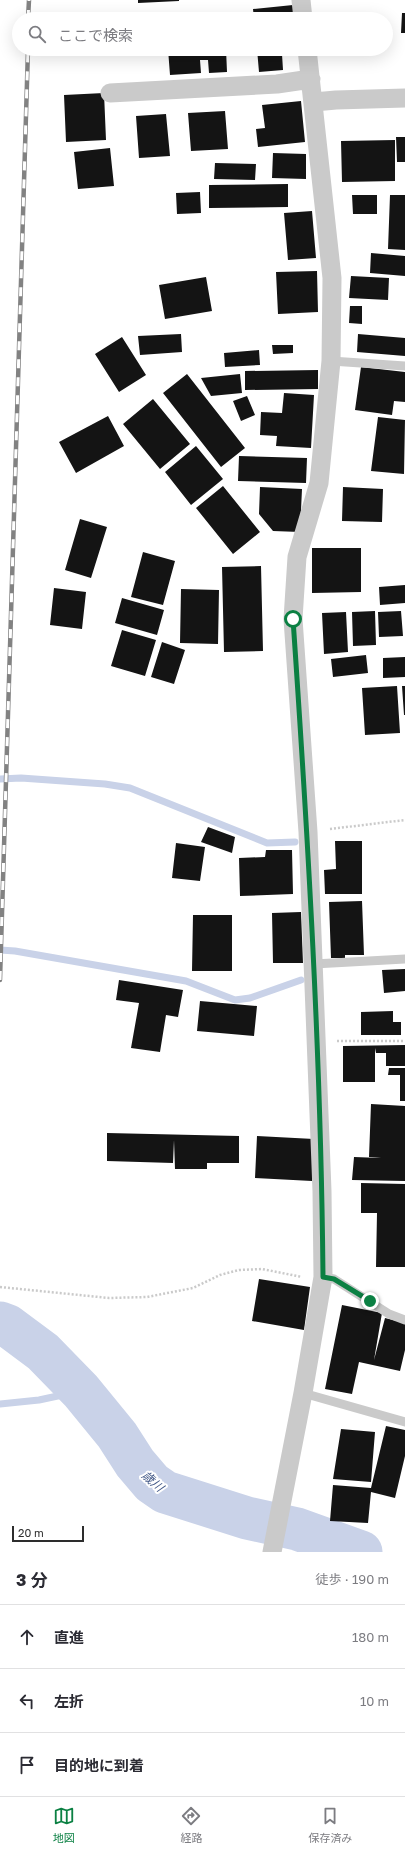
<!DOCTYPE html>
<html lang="ja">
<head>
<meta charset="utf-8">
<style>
	body { margin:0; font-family:"Golos Text","Noto Sans JP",sans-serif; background:#f2f2f3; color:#2b2b33 }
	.scale { position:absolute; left:12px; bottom:10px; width:72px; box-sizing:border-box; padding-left:4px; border:2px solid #2d2d2d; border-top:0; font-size:11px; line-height:14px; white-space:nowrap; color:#2d2d2d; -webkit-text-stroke:3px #fff; paint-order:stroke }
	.stop { position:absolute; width:12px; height:12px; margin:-9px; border:3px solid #0b8043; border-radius:50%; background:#fff }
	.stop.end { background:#0b8043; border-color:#fff; box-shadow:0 1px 4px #0008 }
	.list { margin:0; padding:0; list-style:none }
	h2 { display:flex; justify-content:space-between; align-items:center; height:52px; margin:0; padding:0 16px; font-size:17px }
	h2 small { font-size:13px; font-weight:400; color:#7c7c81 }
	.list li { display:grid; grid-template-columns:26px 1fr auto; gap:12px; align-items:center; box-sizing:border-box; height:64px; padding:0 16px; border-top:1px solid #e1e1e2 }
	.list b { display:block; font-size:15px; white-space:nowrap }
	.list em { font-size:13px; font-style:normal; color:#7c7c81 }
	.icon { flex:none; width:22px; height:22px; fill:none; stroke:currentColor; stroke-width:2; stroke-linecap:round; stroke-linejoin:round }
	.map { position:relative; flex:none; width:405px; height:1552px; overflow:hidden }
	.search { position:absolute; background:#fff; box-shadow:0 4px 16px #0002; left:12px; right:12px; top:12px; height:44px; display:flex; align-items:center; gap:10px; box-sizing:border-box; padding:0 14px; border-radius:22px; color:#7c7c81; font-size:15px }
	.sheet { height:244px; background:#fff }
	nav { display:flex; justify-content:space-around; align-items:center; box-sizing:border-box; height:56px; border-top:1px solid #e1e1e2; background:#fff; font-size:11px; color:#7c7c81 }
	nav a { display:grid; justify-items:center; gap:2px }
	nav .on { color:#0b8043 }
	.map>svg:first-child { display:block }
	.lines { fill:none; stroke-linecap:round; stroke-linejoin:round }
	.stream { stroke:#c9d2e8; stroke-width:7 }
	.river { stroke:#c9d2e8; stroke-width:43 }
	.building { fill:#141414 }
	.path { stroke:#cacaca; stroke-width:2.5; stroke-dasharray:2 2; stroke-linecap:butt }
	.lane { stroke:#cacaca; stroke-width:9 }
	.street { stroke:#cacaca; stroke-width:19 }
	.rail-casing { stroke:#828282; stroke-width:4.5 }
	.rail { stroke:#fff; stroke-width:3; stroke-dasharray:9; stroke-linecap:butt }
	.route { stroke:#0b8043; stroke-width:5 }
	.labels { text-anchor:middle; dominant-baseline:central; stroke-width:4; stroke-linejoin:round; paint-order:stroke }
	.water-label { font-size:12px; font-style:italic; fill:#425887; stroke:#fff }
</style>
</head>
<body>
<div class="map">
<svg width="405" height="1552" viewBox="0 0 405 1552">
	<rect width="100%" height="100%" fill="#fff"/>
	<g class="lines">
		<path class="stream" d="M0 779 21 778 105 784 130 788 267 843 295 842
			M0 950 15 951 186 981 235 1000 250 998 301 980
			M0 1404 39 1400 81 1391"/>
		<path class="river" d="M0 1323 8 1326 43 1352 81 1391 117 1435 135 1463 152 1483 165 1492 247 1518 297 1529 361 1552"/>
	</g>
	<path class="building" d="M138 0H179V1L138 3Z
		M293 5 294 19H254L253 9Z
		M402 13H405V33H401Z
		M224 14 225 19H183L182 16Z
		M168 49H226L227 72 209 73 208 60H200L201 73 170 75Z
		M257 49H297V53L282 54 283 70 259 72Z
		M104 93 106 140 66 142 64 95Z
		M301 101 305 142 258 147 256 129 265 128 262 105Z
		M225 111 228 149 191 151 188 113Z
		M166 114 170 156 139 158 136 116Z
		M396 137H405V162H397Z
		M395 140V181L342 182 341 141Z
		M110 148 114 186 78 189 74 152Z
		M273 153 306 154V179L272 178Z
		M215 163 256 164 255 180 214 179Z
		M288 184V207L209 208V185Z
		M200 192 201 213 177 214 176 193Z
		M352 195H377V214H353Z
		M390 195H405V250L388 249Z
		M312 211 316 258 288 260 284 213Z
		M371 253 405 256V276L370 273Z
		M317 271 318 312 278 314 276 272Z
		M351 276 389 278 388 300 349 298Z
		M206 277 212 311 165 319 159 285Z
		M350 306H362V324L349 323Z
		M181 334 182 352 140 355 138 336Z
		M358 334 405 338V356L357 352Z
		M122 337 146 375 119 392 95 354Z
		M272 345H293V353L273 354Z
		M259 350 260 365 225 367 224 353Z
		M361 367 405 372V402L394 401 392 415 355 410Z
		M318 370V389L245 390V371Z
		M187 374 245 448 221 467 163 393Z
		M240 374 242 393 211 396 201 378Z
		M284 393 314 395 311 448 276 446 277 436 260 435 261 412 282 413Z
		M247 396 255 415 241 421 233 401Z
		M153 399 190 444 160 469 123 424Z
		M108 416 124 446 76 473 59 442Z
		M378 417 405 420 404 474 371 471Z
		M196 446 223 479 191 505 165 472Z
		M239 456 307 458 306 483 238 481Z
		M223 486 260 532 233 554 196 508Z
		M260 487 302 489 300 532 273 531 259 514Z
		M343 487 383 489 382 522 342 521Z
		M80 519 107 527 91 578 65 570Z
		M312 548H361V592L312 593Z
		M143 552 175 561 163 605 131 597Z
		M261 566 263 651 224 652 222 567Z
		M405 585V603L380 605 379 587Z
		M54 588 86 592 82 629 50 625Z
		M181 589 219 590 218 644 180 643Z
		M122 598 164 610 157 635 115 623Z
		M375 611 376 645 353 646 352 612Z
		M401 611 403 636 379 637 378 612Z
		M346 612 348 652 324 654 322 613Z
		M122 630 156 640 145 676 111 666Z
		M162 642 185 650 174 684 151 677Z
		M366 655 368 673 333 677 331 659Z
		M405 657V677L383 678V658Z
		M397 686 400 733 365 735 362 688Z
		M402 686H405V715H404Z
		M208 827 235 837 232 853 201 842Z
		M335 841H362V894H325L324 870 336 869Z
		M176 843 205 847 200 881 172 878Z
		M266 850H292L293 894 240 896 239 858 265 857Z
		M362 901 364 955H345V958H331L329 902Z
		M301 912 303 963H273L272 913Z
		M193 915H232V971H192Z
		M405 969V991L384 993 382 970Z
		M119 980 183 990 178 1017 166 1015 160 1052 131 1048 139 1003 116 1000Z
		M200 1001 257 1006 254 1036 197 1031Z
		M393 1011V1022H401V1035H361V1012Z
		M405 1045V1066H386V1053H376L375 1048V1082H343V1046Z
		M389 1068H405V1101H400V1075H388Z
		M371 1104 405 1106V1181L352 1180 354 1157 381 1158 369 1157Z
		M107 1133 239 1136V1163H207V1169H175L174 1140 173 1163 107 1161Z
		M257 1136 314 1139 312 1181 255 1178Z
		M361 1183 405 1184V1267H376L377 1213H361Z
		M259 1279 310 1287 304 1330 252 1321Z
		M342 1305 382 1313 374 1360 385 1318 405 1323V1350L400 1371 359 1362 352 1394 325 1389Z
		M386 1426 405 1430V1456L395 1498 371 1492 368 1523 330 1521 333 1485 371 1488Z
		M341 1429 375 1432 371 1482 333 1479Z"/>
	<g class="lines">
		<path class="path" d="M330 829 405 820
			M337 1041H405
			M0 1287 109 1298 147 1297 193 1288 220 1275 239 1270 262 1269 302 1277"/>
		<path class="lane" d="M331 361 405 366
			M314 964 405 959
			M323 1277 334 1279 389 1314 405 1320
			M303 1393 405 1422"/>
		<path class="street" d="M301 0 303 19
			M110 93 277 84 311 79
			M314 102 336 100 405 98
			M272 1552 303 1393 323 1277 322 1191 308 832 293 619 297 557 319 483 331 361 332 278 307 49"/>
		<defs>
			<path id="rail" d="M28 19 29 0
				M0 980 28 49"/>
		</defs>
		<use href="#rail" class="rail-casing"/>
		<use href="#rail" class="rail"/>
	</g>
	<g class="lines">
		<path class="route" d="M293 619C308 838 321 1057 323 1277L334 1279 370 1301"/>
	</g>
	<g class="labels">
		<g class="water-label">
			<text transform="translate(153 1481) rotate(41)">歳川</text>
		</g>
	</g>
</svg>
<div class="scale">20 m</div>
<div class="stop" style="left:293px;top:619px"></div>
<div class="stop end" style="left:370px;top:1301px"></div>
<div class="search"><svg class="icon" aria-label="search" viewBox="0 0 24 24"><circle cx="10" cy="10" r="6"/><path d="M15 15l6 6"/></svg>ここで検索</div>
</div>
<section class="sheet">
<h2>3 分<small>徒歩 · 190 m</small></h2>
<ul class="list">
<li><svg class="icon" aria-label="ahead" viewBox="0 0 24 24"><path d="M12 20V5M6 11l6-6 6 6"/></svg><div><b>直進</b></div><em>180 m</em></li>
<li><svg class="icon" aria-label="left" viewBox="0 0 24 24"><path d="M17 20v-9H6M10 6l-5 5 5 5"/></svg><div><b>左折</b></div><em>10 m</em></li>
<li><svg class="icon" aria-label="arrive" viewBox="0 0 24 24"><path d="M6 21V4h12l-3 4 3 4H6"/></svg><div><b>目的地に到着</b></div></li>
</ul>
</section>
<nav>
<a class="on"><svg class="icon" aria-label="map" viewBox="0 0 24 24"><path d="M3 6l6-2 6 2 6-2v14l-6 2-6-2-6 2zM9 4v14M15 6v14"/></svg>地図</a>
<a><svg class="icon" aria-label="directions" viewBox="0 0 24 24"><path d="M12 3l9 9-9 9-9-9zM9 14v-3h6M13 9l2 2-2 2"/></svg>経路</a>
<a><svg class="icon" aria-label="saved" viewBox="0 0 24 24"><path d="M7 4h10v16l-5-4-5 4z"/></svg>保存済み</a>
</nav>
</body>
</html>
